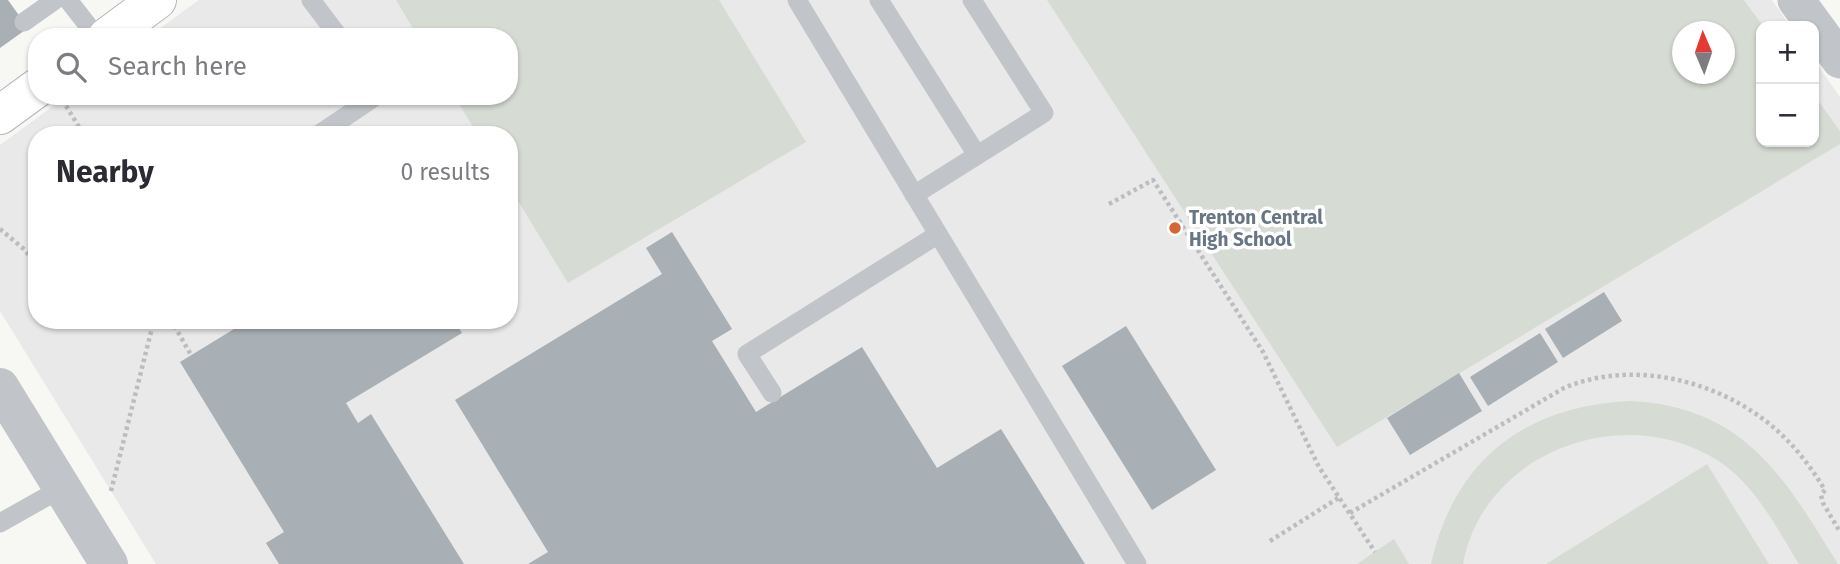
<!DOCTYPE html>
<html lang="en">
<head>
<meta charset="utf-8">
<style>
	body { margin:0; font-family:"Fira Sans",sans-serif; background:#f7f7f7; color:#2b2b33 }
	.controls { position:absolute; right:21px; top:21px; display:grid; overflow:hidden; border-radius:14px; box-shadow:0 2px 5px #0004 }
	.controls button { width:63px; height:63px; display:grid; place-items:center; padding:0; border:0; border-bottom:2px solid #e1e1e2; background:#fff; color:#2b2b33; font:35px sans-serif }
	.compass { position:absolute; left:1672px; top:21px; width:63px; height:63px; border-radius:50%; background:#fff; box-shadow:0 2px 5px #0004; rotate:358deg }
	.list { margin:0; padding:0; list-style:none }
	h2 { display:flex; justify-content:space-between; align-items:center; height:91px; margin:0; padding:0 28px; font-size:30px }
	h2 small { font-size:23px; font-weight:400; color:#7c7c81 }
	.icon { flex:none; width:38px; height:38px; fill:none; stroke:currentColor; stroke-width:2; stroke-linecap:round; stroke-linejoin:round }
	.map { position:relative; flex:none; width:1840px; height:564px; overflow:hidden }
	.search { position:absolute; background:#fff; box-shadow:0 2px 5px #0004; left:28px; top:28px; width:490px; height:77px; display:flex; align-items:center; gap:18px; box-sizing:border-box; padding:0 24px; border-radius:28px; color:#7c7c81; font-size:26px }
	.panel { position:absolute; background:#fff; box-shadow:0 2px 5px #0004; left:28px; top:126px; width:490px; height:203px; border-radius:28px }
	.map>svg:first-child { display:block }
	.built { fill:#e8e9e8; fill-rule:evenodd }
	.green { fill:#d6dcd4; fill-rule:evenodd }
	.building { fill:#a8afb5 }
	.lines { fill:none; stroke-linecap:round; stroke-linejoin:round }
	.primary-casing { stroke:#b4b8bc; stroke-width:40 }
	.path { stroke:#bbbdc0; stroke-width:4.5; stroke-dasharray:3.5 3.5; stroke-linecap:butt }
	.service { stroke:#c1c4c8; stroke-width:19 }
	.minor { stroke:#c1c4c8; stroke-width:37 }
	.tertiary { stroke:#c1c4c8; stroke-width:38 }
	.primary { stroke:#fff; stroke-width:38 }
	.poi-dot { fill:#d66635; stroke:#fff; stroke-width:2.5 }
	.labels { text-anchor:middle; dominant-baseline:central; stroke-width:7; stroke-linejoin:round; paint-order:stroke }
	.poi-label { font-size:19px; font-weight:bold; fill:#687583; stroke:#fff; text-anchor:start }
</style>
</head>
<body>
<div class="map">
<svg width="1840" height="564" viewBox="0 0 1840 564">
	<rect width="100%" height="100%" fill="#f7f7f4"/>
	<path class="built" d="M199 0H1772L1790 26H1761V142H1814V60L1840 97V564H156L0 311V145L67 96H509V37H148ZM1682 32H1724V74H1682ZM37 135H509V320H37Z"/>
	<path class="green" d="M396 0H719L806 142 568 283 509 186V135H478L454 96H509V37H418Z
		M1047 0H1744L1763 26 1761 142H1814V95L1840 131V144L1337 447ZM1682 32H1724V74H1682Z
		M1631 401C1745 407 1784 477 1838 564H1799C1776 527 1755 484 1717 460 1623 401 1484 451 1463 564H1431C1454 460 1526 405 1631 401Z
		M1707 464 1769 564H1546Z
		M1394 539 1409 564H1357Z"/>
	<path class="building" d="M0 0H8L28 28 0 48Z
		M672 232 732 329 712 341 756 412 862 347 937 468 1001 429 1085 564H528L548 552 455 400 662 274 646 248Z
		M1604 292 1622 321 1563 358 1545 329Z
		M236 320H454L462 333 346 403 358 423 371 414 464 564H279L266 543 284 532 180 362 239 326Z
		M1126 326 1216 470 1152 510 1062 366Z
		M1540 333 1558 362 1488 406 1470 377Z
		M1459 373 1482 411 1410 455 1387 418Z"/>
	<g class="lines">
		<defs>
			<path id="primary" d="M107 37 157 0
				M0 115 37 88"/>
		</defs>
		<use href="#primary" class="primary-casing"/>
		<path class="path" d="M66 106 84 135
			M1109 204 1153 180 1263 352 1319 467 1375 552
			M0 229 25 250 37 267
			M171 320 191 355
			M111 491 154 320
			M1350 513 1564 388C1637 357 1731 383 1786 439 1801 454 1814 472 1825 490L1821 495 1823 503 1840 532
			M1270 541 1340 497"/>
		<path class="service" d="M68 0 97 37
			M311 0 339 37
			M797 0 1137 564
			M879 0 977 155
			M24 22 55 0
			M318 135 376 96
			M914 195 1044 113 972 0
			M772 393 747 354 937 235
			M0 523 62 488"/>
		<path class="minor" d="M1796 0 1840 60"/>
		<path class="tertiary" d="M0 387 109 564"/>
		<use href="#primary" class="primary"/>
	</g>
	<circle class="poi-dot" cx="1175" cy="228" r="7"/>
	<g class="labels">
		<g class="poi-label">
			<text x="1189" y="217">Trenton Central<tspan x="1189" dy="22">High School</tspan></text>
		</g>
	</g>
</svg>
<div class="controls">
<button>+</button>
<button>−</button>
</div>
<svg class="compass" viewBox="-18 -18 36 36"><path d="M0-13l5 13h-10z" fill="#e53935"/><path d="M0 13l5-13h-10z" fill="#7c7c81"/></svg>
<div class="search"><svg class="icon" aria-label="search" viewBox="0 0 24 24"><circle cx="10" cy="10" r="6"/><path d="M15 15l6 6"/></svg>Search here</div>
<section class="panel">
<h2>Nearby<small>0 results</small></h2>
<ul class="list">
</ul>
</section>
</div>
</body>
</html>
